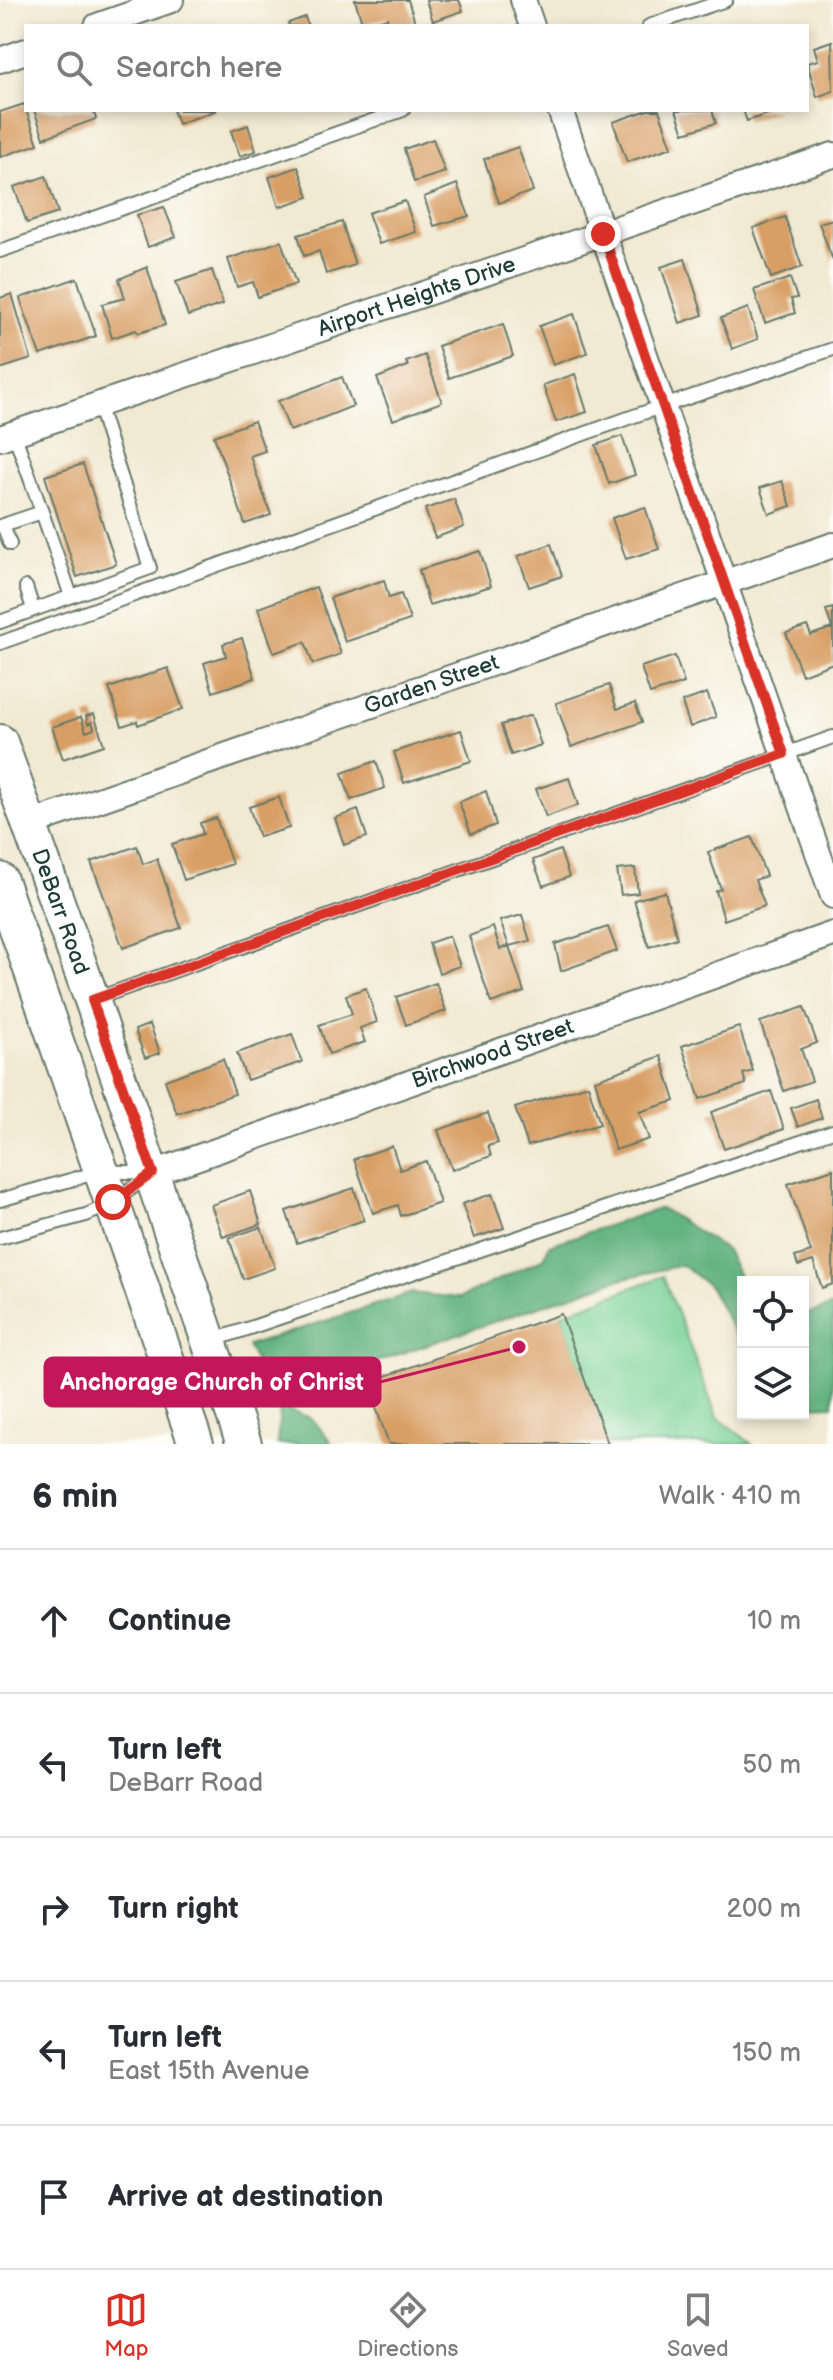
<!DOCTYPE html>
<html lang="en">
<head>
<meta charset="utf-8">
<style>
	body { margin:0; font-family:"Balsamiq Sans",sans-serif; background:#f7f7f7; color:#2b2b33 }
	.controls { position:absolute; right:24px; bottom:24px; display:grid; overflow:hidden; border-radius:0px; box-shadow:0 4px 12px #0003 }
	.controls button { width:72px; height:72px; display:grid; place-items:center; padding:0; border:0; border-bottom:2px solid #e1e1e2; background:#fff; color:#2b2b33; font:40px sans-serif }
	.stop { position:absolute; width:24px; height:24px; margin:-18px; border:6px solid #d93025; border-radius:50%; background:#fff }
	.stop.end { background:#d93025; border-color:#fff; box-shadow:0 2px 8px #0008 }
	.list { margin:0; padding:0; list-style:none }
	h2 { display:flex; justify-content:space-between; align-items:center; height:104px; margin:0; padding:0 32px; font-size:34px }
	h2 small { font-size:26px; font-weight:400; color:#7c7c81 }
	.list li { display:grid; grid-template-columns:52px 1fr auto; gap:24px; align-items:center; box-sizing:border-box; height:144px; padding:0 32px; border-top:2px solid #e1e1e2 }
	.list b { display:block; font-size:30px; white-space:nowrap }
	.list p { margin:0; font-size:26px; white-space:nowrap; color:#7c7c81 }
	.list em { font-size:26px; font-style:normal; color:#7c7c81 }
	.icon { flex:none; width:44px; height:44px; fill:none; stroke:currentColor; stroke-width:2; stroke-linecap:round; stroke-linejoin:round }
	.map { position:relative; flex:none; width:833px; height:1444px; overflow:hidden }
	.search { position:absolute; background:#fff; box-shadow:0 4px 12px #0003; left:24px; right:24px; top:24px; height:88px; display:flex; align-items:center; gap:20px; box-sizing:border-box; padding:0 28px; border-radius:0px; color:#7c7c81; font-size:30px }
	.sheet { height:824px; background:#fff }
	nav { display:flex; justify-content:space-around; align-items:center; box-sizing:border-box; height:112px; border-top:2px solid #e1e1e2; background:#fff; font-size:22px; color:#7c7c81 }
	nav a { display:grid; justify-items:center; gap:4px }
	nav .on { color:#d93025 }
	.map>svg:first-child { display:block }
	.green { fill:#7ad297; stroke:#4c8866; stroke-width:2 }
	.forest { fill:#63b480; stroke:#41785a; stroke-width:2 }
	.building { fill:#d89e64 }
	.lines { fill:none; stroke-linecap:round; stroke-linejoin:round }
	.service-casing { stroke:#68796b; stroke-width:16 }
	.minor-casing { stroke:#68796b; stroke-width:28 }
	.secondary-casing { stroke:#68796b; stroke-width:38 }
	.service { stroke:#fff; stroke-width:12 }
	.minor { stroke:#fff; stroke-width:24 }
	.secondary { stroke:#fff; stroke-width:34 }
	.route { stroke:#d93025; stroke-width:10 }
	.labels { text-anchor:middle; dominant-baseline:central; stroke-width:8; stroke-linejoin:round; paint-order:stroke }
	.street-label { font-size:22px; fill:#1f3d34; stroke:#fdfcf7 }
	.leader { fill:none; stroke:#c2185b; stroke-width:3 }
	.callout-dot { fill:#c2185b; stroke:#fdfcf7; stroke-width:3 }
	.callout { fill:#c2185b; stroke:#c2185b; stroke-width:3 }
	.callout-label { font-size:24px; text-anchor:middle; font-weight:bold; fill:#fff }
</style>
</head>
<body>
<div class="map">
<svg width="833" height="1444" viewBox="0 0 833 1444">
	<rect width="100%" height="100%" fill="#fdfcf7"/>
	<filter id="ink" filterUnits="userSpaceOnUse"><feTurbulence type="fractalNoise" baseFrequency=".0125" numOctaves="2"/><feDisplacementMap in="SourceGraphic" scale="16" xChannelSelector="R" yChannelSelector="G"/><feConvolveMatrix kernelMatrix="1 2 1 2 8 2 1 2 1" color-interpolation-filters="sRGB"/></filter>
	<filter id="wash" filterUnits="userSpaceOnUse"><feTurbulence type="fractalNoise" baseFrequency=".006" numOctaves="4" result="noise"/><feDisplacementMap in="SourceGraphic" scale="32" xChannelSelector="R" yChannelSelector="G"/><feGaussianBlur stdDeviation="1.8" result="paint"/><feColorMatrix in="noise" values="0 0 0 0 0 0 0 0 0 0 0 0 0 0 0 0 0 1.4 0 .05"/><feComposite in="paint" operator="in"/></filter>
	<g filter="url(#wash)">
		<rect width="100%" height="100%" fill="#f1e9d1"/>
		<path class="green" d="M663 1276 717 1417 752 1444H607L561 1314Z"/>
		<path class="forest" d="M661 1208 726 1250 743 1284V1349L710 1287 682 1265 616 1280 379 1361 273 1394 247 1346 412 1293 460 1298 544 1258 549 1245Z
			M833 1306V1405L803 1406V1315Z
			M280 1408 312 1418 332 1444H277Z"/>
		<g id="blocks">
			<path class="building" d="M355 0H408L416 26H389L387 18 363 25Z
				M426 0H459L463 11 433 21Z
				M305 17 308 26H289L288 23Z
				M832 41 833 91 817 97 807 63 818 60 814 47Z
				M24 104 38 144 0 157V112Z
				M34 110H93L96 119 44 138Z
				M173 110H217L178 124Z
				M648 110H659L672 147 627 162 613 122Z
				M676 110H712L716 123 684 133Z
				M743 110H777V111L747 121Z
				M248 125 256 151 240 156 231 131Z
				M433 139 445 172 414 182 404 149Z
				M518 147 533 191 499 203 484 159Z
				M298 167 309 197 279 207 269 177Z
				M46 176 58 213 27 223 14 187Z
				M457 184 469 216 434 226 424 197Z
				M405 201 416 232 379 244 368 213Z
				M164 207 176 237 148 247 137 215Z
				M785 217 802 267 771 278 753 228Z
				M833 219V261L819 223Z
				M342 222 355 265 326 274 319 251 304 256 298 235Z
				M281 241 296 284 258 297 253 282 237 287 228 259Z
				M685 259 703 315 680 323 661 267Z
				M147 267 165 325 138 333 136 330 112 338 102 304 125 298 119 279Z
				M212 270 223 304 188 316 176 282Z
				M77 278 96 336 40 355 20 298Z
				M790 278 797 298 791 299 795 313 765 323 754 290Z
				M12 294 31 359 0 369V298Z
				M748 308 758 339 732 349 721 318Z
				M574 314 587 353 553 365 539 326Z
				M503 324 513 356 449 378 438 346Z
				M425 355 442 402 393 420 377 378 408 366 406 362Z
				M575 374 587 412 556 422 543 385Z
				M342 377 353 406 290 431 278 401Z
				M254 421 265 451 250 456 271 515 245 524 214 436Z
				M622 436 635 475 609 484 596 445Z
				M83 464 116 564 77 577 45 476Z
				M782 481 791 506 769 514 760 488Z
				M454 499 464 527 435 538 425 509Z
				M645 507 659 549 626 559 612 518Z
				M551 544 562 576 529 587 518 556Z
				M480 551 491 586 429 605 419 570Z
				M384 580 389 598 401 594 410 620 345 642 330 598Z
				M316 587 341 654 313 664 305 642 274 653 258 608Z
				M833 608V663L802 675 786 633 807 626 811 635 832 628 826 610Z
				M242 638 255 678 213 692 204 663 226 656 223 644Z
				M675 656 684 683 650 694 641 667Z
				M168 668 183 709 138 725 137 721 122 726 109 688Z
				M609 685 617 709 635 703 642 722 571 747 556 703Z
				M707 693 716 717 690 727 682 702Z
				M94 714 104 745 63 759 52 727 81 717 86 732 94 729 92 722 88 724 86 716Z
				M531 715 541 745 511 755 501 725Z
				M461 730 471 761 404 783 394 752Z
				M376 761 385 788 351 800 342 773Z
				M569 778 578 805 546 817 536 789Z
				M486 791 496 825 471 834 459 802Z
				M279 797 289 828 259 837 249 807Z
				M358 810 367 837 344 845 335 818Z
				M216 818 232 864 184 880 172 844 203 834 200 823Z
				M752 837 766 876 755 880 765 906 724 920 716 891 721 889 708 852Z
				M137 846 143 864 157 859 181 928 123 948 91 862Z
				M560 850 569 877 543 886 533 860Z
				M635 868 638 893 621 895 617 870Z
				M665 892 677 938 649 947 634 900Z
				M522 915 530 941 509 946 524 992 491 1003 469 936 493 927 500 949 509 946 500 921Z
				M608 927 617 951 561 971 555 944Z
				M449 936 460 966 439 973 429 943Z
				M436 983 446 1011 406 1025 396 997Z
				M366 988 377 1022 360 1028 365 1042 329 1054 319 1025 352 1014 346 995Z
				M804 1007 817 1043 801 1049 812 1081 784 1091 760 1022Z
				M150 1024 160 1053 145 1058 135 1030Z
				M739 1027 753 1071 743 1074 746 1084 700 1099 682 1046Z
				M292 1034 302 1062 247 1080 237 1053Z
				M661 1056 675 1101 639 1112 649 1139 615 1150 595 1080Z
				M223 1059 235 1094 177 1114 165 1080Z
				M588 1085 600 1124 528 1146 515 1108Z
				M771 1091 784 1129 724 1149 711 1112Z
				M816 1099 822 1118 798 1127 791 1108Z
				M488 1113 498 1143 488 1146 491 1156 452 1170 438 1130Z
				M392 1146 400 1170 426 1161 440 1203 401 1216 398 1205 373 1213 354 1159Z
				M833 1169V1284L822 1288 813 1261 798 1266 795 1257 811 1252 788 1184Z
				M354 1188 364 1220 297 1243 286 1211Z
				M250 1191 261 1224 223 1237 211 1205Z
				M492 1194 504 1228 474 1238 462 1204Z
				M261 1227 275 1268 243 1279 229 1238Z
				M561 1314 608 1444H389L375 1405 379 1403 371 1381Z"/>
		</g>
	</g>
	<g filter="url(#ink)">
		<use href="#blocks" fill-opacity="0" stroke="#68796b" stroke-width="2"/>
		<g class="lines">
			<defs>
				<path id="service" d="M649 26 726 0
					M0 251 403 110
					M42 512 71 596
					M3 525 10 544
					M0 526 42 512 14 433
					M26 587 33 609
					M0 622 150 568 98 404
					M0 643 634 416 833 349
					M95 999 833 737
					M0 1200 102 1171 149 1173
					M0 1238 86 1215 107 1206 150 1175
					M211 1341 833 1131"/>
				<g id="minor">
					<path d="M523 0 532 26"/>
					<path d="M97 26 171 0"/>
					<path d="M0 60 26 51"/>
					<path d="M560 110 833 896"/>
					<path id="s1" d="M0 438 833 155"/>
					<path id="s2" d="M29 824 833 545"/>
					<path id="s3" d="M153 1173 833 934"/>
				</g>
				<g id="secondary">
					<path id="s4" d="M0 742 92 1000 244 1444"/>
					<path d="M0 880 196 1444"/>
				</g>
			</defs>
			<use href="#service" class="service-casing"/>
			<use href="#minor" class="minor-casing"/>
			<use href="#secondary" class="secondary-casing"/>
			<use href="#service" class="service"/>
			<use href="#minor" class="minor"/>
			<use href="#secondary" class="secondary"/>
		</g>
	</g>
	<g class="lines" filter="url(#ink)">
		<path class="route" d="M113 1202 153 1173 92 1000 784 754 603 234"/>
	</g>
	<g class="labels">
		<g class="street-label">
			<text stroke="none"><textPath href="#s1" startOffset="440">Airport Heights Drive</textPath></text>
			<text stroke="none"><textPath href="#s2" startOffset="426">Garden Street</textPath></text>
			<text stroke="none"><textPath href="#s4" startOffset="180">DeBarr Road</textPath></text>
			<text stroke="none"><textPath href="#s3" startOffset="360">Birchwood Street</textPath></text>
		</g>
	</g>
	<path class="leader" d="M519 1347L380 1382"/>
	<circle class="callout-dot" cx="519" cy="1347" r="8"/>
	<rect class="callout" x="45" y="1358" width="335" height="48" rx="8"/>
	<g class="callout-label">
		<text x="212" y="1390">Anchorage Church of Christ</text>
	</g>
</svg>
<div class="controls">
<button><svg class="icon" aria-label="locate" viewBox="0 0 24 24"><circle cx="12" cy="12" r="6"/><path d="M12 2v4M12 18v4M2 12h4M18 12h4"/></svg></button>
<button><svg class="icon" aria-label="layers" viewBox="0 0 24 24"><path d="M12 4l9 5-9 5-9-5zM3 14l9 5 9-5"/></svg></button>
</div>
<div class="stop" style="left:113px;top:1202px"></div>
<div class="stop end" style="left:603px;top:234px"></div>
<div class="search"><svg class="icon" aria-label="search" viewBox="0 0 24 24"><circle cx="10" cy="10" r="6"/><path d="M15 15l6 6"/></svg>Search here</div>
</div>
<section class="sheet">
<h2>6 min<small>Walk · 410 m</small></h2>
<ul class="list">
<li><svg class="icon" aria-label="ahead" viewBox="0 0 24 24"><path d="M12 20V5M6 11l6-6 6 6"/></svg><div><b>Continue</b></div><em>10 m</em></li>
<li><svg class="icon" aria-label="left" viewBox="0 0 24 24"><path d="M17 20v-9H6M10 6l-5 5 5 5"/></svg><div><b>Turn left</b><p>DeBarr Road</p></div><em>50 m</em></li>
<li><svg class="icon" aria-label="right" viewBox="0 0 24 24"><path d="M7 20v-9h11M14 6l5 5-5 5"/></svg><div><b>Turn right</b></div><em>200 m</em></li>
<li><svg class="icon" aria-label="left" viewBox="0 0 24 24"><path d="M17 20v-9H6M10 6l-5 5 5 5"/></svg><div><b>Turn left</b><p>East 15th Avenue</p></div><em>150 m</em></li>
<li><svg class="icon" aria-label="arrive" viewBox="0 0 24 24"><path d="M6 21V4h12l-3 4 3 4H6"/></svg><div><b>Arrive at destination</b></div></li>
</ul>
</section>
<nav>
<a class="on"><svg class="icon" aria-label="map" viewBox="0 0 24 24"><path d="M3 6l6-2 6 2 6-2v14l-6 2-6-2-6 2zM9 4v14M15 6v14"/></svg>Map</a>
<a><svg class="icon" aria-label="directions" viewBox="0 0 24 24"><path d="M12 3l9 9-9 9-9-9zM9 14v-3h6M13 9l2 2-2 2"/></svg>Directions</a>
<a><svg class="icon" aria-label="saved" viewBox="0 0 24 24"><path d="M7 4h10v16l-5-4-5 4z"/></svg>Saved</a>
</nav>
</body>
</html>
